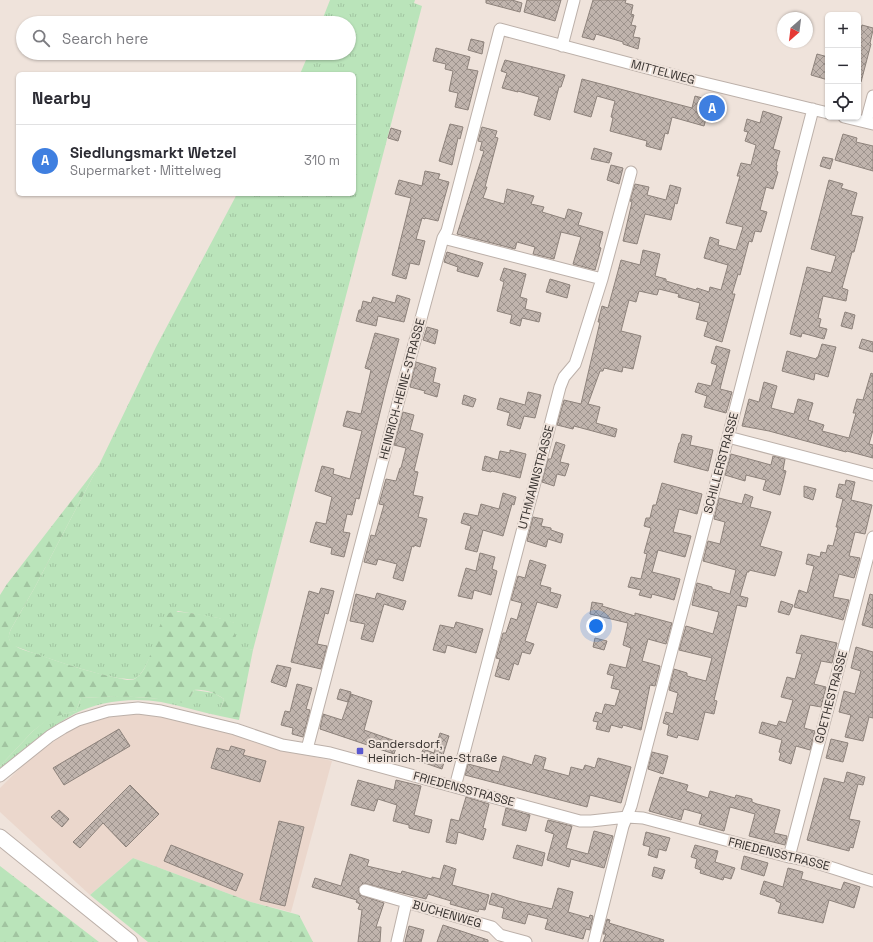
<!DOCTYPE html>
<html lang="en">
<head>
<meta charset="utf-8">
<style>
	body { margin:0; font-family:"Space Grotesk",sans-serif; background:#f7f7f7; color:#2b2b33 }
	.controls { position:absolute; right:12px; top:12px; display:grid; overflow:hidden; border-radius:6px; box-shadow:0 1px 3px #0004 }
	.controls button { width:36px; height:36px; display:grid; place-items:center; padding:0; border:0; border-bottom:1px solid #e1e1e2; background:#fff; color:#2b2b33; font:20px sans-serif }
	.compass { position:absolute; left:777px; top:12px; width:36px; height:36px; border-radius:50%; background:#fff; box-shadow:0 1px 3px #0004; rotate:208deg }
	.you { position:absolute; left:596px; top:626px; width:14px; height:14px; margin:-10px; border:3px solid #fff; border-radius:50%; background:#1a73e8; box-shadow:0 0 0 6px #1a73e833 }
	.badge { display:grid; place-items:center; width:26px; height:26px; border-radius:50%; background:#5958cf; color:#fff; font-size:13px; font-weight:700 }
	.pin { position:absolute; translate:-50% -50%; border:2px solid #fff; box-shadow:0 1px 4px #0006 }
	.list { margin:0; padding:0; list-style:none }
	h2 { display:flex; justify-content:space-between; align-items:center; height:52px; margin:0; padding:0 16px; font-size:17px }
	h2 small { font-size:13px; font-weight:400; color:#7c7c81 }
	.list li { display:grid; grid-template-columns:26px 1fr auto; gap:12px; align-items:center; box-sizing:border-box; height:72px; padding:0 16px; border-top:1px solid #e1e1e2 }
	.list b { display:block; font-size:15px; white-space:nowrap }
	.list p { margin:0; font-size:13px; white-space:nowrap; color:#7c7c81 }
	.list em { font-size:13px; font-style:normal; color:#7c7c81 }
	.icon { flex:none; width:22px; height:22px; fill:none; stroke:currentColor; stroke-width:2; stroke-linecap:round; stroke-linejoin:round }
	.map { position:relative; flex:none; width:873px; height:942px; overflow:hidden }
	.search { position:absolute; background:#fff; box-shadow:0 1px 3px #0004; left:16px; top:16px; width:340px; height:44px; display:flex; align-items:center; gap:10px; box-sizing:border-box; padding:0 14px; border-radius:22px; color:#7c7c81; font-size:15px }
	.panel { position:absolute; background:#fff; box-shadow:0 1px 3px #0004; left:16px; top:72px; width:340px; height:124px; border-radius:6px }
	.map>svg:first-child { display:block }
	.built { fill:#ebd7cc }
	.grass { fill:url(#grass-tufts) }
	.forest { fill:url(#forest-firs) }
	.building { fill:url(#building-cross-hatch); stroke:#8d827b }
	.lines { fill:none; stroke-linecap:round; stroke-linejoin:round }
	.street-casing { stroke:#bcb0a9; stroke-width:13 }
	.secondary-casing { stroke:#bcb0a9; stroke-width:17 }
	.street { stroke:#fff; stroke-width:11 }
	.secondary { stroke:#fff; stroke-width:15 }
	.poi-dot { fill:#5958cf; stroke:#efe3db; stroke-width:1.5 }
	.labels { text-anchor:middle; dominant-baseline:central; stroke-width:4; stroke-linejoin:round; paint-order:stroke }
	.street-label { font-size:12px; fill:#383330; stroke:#efe3db }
	.poi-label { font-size:12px; fill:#383330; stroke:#efe3db; text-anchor:start }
</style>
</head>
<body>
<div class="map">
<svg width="873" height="942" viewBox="0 0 873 942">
	<defs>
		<pattern id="grass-tufts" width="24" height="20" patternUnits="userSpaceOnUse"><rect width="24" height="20" fill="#bae4ba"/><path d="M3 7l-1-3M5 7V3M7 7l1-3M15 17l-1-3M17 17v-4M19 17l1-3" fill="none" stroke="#a1c4a0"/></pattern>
		<pattern id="forest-firs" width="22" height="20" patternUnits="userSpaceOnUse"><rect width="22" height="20" fill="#bae4ba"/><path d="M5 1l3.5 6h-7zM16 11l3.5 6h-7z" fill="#a1c4a0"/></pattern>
		<pattern id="building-cross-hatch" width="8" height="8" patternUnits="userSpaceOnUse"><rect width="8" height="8" fill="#c0b4ad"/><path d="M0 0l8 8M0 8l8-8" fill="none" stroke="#9d938d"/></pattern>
	</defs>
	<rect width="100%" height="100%" fill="#efe3db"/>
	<path class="built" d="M133 713 156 716 223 730 247 736 281 751 306 755 332 761 291 912 251 902 133 858 90 895 0 812V788L26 762 61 736 86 722 113 715Z"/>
	<path class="grass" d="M330 0H415L414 3 422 6 253 650 235 646 234 623 218 618 178 611 163 620C158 634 148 671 136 678 124 686 29 652 12 645 8 639 8 636 11 629L35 587 99 465 156 347 237 194H354V74H300L309 53H349V23H321Z
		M194 690 214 693 224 699 220 710V716C201 712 181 706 161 702 133 697 99 701 74 714 48 728 24 750 0 768V766L33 731 50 717 76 711 81 698 120 696 163 699 191 696Z"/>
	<path class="forest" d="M99 465 35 587 11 629C9 634 7 639 12 643 17 649 27 651 34 653 64 664 96 674 127 680 130 680 134 680 136 678 153 668 155 620 169 613 178 609 217 617 227 620L235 623V645L253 650 239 720 220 716V710L224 699C215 693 206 689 194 690L191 696 184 703C147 696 119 696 81 698L76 711 50 718 33 731 0 766V595L7 584Z
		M133 858 251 902 299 915 313 942H148L90 895Z
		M0 866 99 942H0Z"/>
	<path class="building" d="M486 0H512L522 3 520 12 486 3Z
		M527 0H561L555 21 524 12Z
		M593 0H626L625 3 633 5 631 14 634 15 631 25 636 26 633 37 640 38 638 49 623 44V42L596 34 594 40 582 37Z
		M862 25 873 28V30L870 43 871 44 861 82 858 81V28L861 29Z
		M471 39 484 42 482 54 468 50Z
		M436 48 470 57 467 69 478 71 468 110 455 107 458 93 449 91 453 71 445 69 446 64 433 61Z
		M817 54 828 57V80L811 75Z
		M505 60 565 75 561 87H559L550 120 534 115 539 97 518 91V92L502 88 507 73 501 71Z
		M582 79 692 108 695 96 721 103 718 118 707 115 704 126 672 117 668 134 665 133 661 150 646 146 647 141 610 131 613 118 611 117 615 101 597 96 591 117 574 112Z
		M763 111 782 117 773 149 780 151 776 165H777L776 171 778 172 773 189 766 187 760 210 767 212 761 232 755 231 752 242 749 241 740 275 738 274 732 294H735L722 342 704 336 708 322 696 319 700 303 678 297 679 294 659 289 657 295 639 291 636 302 629 300 621 331 641 336 633 369 623 367 622 372 604 368 603 371H600L588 404 600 407 596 423 617 429 615 437 574 426 573 429 557 425 564 400 581 404 600 322H598L602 306 608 308 621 260 640 265 643 250 660 254 655 276 666 279V281L696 290 697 288 709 292 710 287 721 290 728 265 704 258 710 237 719 240 718 245 736 250 743 227 726 223 740 176H737L741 163 751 165 756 145 745 141 748 132 744 131 747 119 760 123Z
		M450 124 463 127 460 139 458 138 452 165 439 161Z
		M482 127 497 131 495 137 498 138 485 187H487L483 198 504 204 507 189 534 196 531 204 544 207 542 212 565 219 568 209 582 213 578 225 603 232 599 247 601 248 595 270 573 264 581 237 561 232 554 259 533 254 535 247 517 242 515 249 457 234 484 151 480 150 482 142 478 141Z
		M391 128 401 131 398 141 388 138Z
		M843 134 857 138 856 142 873 146V171L835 160Z
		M594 148 612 153 609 163 591 159Z
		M823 157 833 159 830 169 820 166Z
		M611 165 623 168 619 184 607 180Z
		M425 171 440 174 438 179 449 182 438 221 425 218V219L422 218 416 239 425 241 419 265 410 263 406 279 392 275 411 198 395 194 399 180 422 186Z
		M829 180 843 184 841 188 857 193 851 215 863 217 854 252H852L842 288 848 290 846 301 823 296 818 318 821 319 819 327 827 329 824 339 802 333 801 337 790 334 807 267 831 273 836 256 811 249Z
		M635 184 649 187 647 195 666 200 670 185 681 188 677 204 675 203 671 220 645 214 637 244 623 241 632 202 630 201Z
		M447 252 483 263 478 277 457 271 458 267 444 262Z
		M504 268 526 274 520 297 527 299 525 309 541 313 539 322 522 318 520 326 510 323 512 315 497 311 504 282 500 280Z
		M550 279 570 285 567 298 546 292Z
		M397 295 410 299 404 322 378 316 376 326 356 321 359 310H361L363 301 371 303 373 297 395 303Z
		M845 312 855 315 852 329 841 326Z
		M427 327 438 330 435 344 423 340Z
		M375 333 399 339 386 388 359 499 356 498 352 515 347 514 343 532 350 533 344 557 331 554 332 548 310 542 316 522 326 524 332 497 315 491 322 466 334 469 333 474 350 479 362 431 343 426 347 411 361 414 371 370 365 368Z
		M862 339 873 342V352L859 348Z
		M822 344 836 347 828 377 815 373 814 380 782 371 787 351 816 359 817 357H818Z
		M716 346 730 350 720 389 732 392 726 413 704 407 707 396 695 392 698 383 711 386 717 365 711 363Z
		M416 362 436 368 433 382 440 384 437 397 424 393 425 391 410 387Z
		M871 373 873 374V430L869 444 873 445V458L847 451 846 452 769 431 742 426 749 399 759 402 764 382 777 386 771 408 794 414 798 399 813 403 808 420 824 425 822 431 849 438 856 413H853L857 399 863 400Z
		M528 392 541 395 535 418 524 416 520 429 507 425 510 413 497 409 500 398 525 405Z
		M464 395 476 399 473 407 462 404Z
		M403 412 414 415 410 430 423 434 414 471 418 472 413 495 423 497 418 517 427 519 420 547 414 545V547L412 546 403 581 393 578 397 564 378 559 376 565 364 562 371 535 375 536 384 505 379 504 386 479 396 481 400 468H401L406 448 394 445Z
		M682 434 692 436 690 445 713 450 708 471 674 462 679 443H680Z
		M556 442 565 445 560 462 569 464 565 476 557 474 554 486 542 482 548 459H551Z
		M510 450 526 454 520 478 492 471 491 472 482 470 485 456 498 460 500 451 510 453Z
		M731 454 771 465 773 456 785 459 783 470 786 471 780 495 763 490 766 480 746 475 745 481 725 475Z
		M846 480 855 482 851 500 872 505 865 534 855 532 849 556 860 558 854 578 839 574 833 597 849 600 843 620 794 607 799 590 807 593 814 566 806 564 808 554 820 557 821 552 826 553 828 545 833 546 838 527H836L843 499 836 497 839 484 845 485Z
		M662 483 702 494 697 514 679 509 673 532 691 536 685 557 658 550 652 572 680 579 674 600 652 594 651 598 639 595 641 590 628 587 631 577 641 579 647 554 644 553 651 528 644 526 646 518H650L653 505H656Z
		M804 486 816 489 813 500 804 497Z
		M503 493 516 497 514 505 512 504 503 536 483 530 477 552 465 549 471 526 461 523 464 513 478 516 481 504 499 509Z
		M745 494 753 497 750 507 771 512 760 546 782 552 775 576 749 570V572H747L740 596 748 598 746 607 737 605 714 700 717 701 714 714 705 712 698 740 678 735 677 738 667 735 669 725 663 723 666 712 673 714 678 693 669 690 674 669 687 673V676L706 681 712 658 679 650 686 626 713 634 719 612 692 605 697 583 712 587V589L730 594 736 570 703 561 708 541 720 544 725 522 714 519 719 498 742 504Z
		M533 517 543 519 541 526 551 528V530L563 534 561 543 548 539 546 547 527 541Z
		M480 553 495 557 492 569 497 571 491 595 474 590 472 599 458 596 466 568 476 571Z
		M530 560 546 565 540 585 551 588 550 592 561 595 557 608 537 602 525 641 534 644 530 654 522 652 518 665 514 663 509 680 495 676 500 659 496 658 503 633H506L511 618 517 620 522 603 511 600 518 576 525 578Z
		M321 588 334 591 328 614 325 613 317 644 327 646 321 669 291 662 309 591 319 594Z
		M377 593 406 601 403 610 384 604 373 642 361 639 365 624 350 621 356 594 375 599Z
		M870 594 873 595V628L862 625Z
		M781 601 793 605 789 615 778 612Z
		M592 602 603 604 602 606 635 616V613L672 623 666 644 648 639 642 661 660 666 655 686 650 685 641 730 623 725 622 728 611 725 609 732 596 729 598 722 593 721 596 712 602 714 605 704 615 706 620 690 611 688 614 676 607 674 610 664 626 668 631 648 623 645 628 623 590 614Z
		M456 622 483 629 476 653 447 645 445 653 433 650 440 625 454 628Z
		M801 635 837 643 832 663 821 661 814 684 826 687 821 707 810 705 804 728 815 731 810 750 796 746 791 764 779 760 781 753 779 752 782 740 759 733 762 722 777 726 779 721 786 723 793 700 781 697 787 677 795 679 802 654 796 653Z
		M595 638 607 641 604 650 593 647Z
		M856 647 873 652V718L869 717 863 741 845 737 851 715 839 712 844 691 855 694 861 671 851 668Z
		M277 665 291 668 286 687 271 682Z
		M297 684 312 688 306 709 310 710 303 737 292 734 293 728 281 725 285 711 290 712Z
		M340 689 351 692 348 702 337 699Z
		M351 694 372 701 364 730 398 742 394 754 320 729 323 714 342 720Z
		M119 729 130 746 64 785 53 768Z
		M440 733 449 736 443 755 446 756 442 769 419 761 423 749 434 753Z
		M831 739 848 743 843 762 826 758Z
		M231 746 245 750 243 755 266 761 260 782 211 768 217 748 229 751Z
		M652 752 668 756 663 774 648 769Z
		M535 755 546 758 543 769 569 776 571 767 583 770 585 765 595 768 598 758 631 767 621 803 590 795 587 807 465 775 468 764 499 772 503 756 532 765Z
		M847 772 865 777 863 785 858 784 849 819 860 821 853 848 850 847 849 851 807 840 824 778 844 783Z
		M660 777 688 785 686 791 708 798 710 791 735 798 736 795 752 799V802L757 804 780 810 774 833 787 836 785 845 749 836 755 814 730 807 724 831 699 824 702 814 684 809 681 820 649 811Z
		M358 780 394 790 396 780 421 786 414 815 432 820 429 833 409 828V825L393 821 397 805 378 799 374 811 351 805Z
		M130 785 159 814 126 847 103 823 80 848 73 842Z
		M466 797 489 804 483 828 486 829 483 840 458 832 456 844 446 842 451 819 459 821Z
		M506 808 530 815 526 831 502 825Z
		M59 810 69 819 62 827 51 817Z
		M548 820 572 826 566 848 588 854 594 831 613 836 604 868 571 859 569 867 547 860 554 834 545 831Z
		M279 821 304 827 285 906 260 900Z
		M646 832 670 838 666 851 659 849 657 858 648 855 650 847 643 845Z
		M171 845 243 874 236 891 164 861Z
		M517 845 545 853 542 866 513 858Z
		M695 845 718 851 715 862 735 868 731 879 724 877 723 880 700 873 701 870 695 868 697 859 691 857Z
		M350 854 369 860 367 866 401 874 402 871 432 879V877L440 879 444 865 456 869 452 885 489 895 485 910 479 909 478 912 450 904 451 901 428 894 426 899 363 883 358 888 360 895 384 903 376 927H381L380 942H358L362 910 358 909 360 904 356 902 357 900 312 887 315 878 341 886Z
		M744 856 768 863 764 876 741 869Z
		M654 867 665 870 662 879 652 876Z
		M788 868 803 872 801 879 841 890 844 882 860 887 854 908 829 900 823 923 778 913 781 903 776 901V899L760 894 764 881 783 887Z
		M558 888 573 892 568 912 589 918 590 915 593 916 590 930 586 929 583 939 545 929 548 919 528 914 525 924 502 918 504 908 489 904 492 893 518 901 552 909Z
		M607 919 610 920 609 923 664 940 663 942H603L606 934H603Z
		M443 925 488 940V942H437Z
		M409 926 424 930 421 942H405Z"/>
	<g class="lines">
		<defs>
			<path id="street" d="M562 46 574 0
				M844 117 873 124
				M866 122 873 96
				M443 238 602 279
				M728 437 873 475
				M307 749 395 414 443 238 447 231 500 29 696 81 828 113
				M0 776 50 736 63 728 78 720 108 711 138 708 161 711 235 729 282 745 330 753 580 821H591L627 817 643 818 789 857C818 861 845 873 873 881
				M455 787 560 387 564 377 575 364 578 355 602 279 631 172
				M789 857 873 537
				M365 890 492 927 500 935 526 942
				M397 942 406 903
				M594 942 623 826 631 806 728 437 813 109"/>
			<path id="secondary" d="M0 837 130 942"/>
		</defs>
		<use href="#street" class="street-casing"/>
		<use href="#secondary" class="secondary-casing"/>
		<use href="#street" class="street"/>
		<use href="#secondary" class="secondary"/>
	</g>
	<rect class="poi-dot" x="356" y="747" width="8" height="8" rx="2"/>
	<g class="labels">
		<g class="street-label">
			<text transform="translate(663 72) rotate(15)">MITTELWEG</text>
			<text transform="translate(402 389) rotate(-75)">HEINRICH-HEINE-STRASSE</text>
			<text transform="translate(721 463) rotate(-75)">SCHILLERSTRASSE</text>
			<text transform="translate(536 477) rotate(-75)">UTHMANNSTRASSE</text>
			<text transform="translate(831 697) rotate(-75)">GOETHESTRASSE</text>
			<text transform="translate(464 789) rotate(15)">FRIEDENSSTRASSE</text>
			<text transform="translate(779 854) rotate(14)">FRIEDENSSTRASSE</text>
			<text transform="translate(447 914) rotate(16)">BUCHENWEG</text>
		</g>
		<g class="poi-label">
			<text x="368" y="744">Sandersdorf,<tspan x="368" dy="14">Heinrich-Heine-Straße</tspan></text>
		</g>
	</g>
</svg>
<div class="controls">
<button>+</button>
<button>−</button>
<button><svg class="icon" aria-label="locate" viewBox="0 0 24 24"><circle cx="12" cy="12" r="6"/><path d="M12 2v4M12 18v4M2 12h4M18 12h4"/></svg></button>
</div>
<svg class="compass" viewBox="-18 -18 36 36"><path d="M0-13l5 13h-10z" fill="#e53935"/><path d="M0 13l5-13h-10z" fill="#7c7c81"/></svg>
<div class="you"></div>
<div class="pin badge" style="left:712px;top:108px;background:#3f7fe0">A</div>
<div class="search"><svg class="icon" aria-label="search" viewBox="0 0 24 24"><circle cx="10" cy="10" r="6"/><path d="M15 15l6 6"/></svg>Search here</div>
<section class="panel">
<h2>Nearby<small></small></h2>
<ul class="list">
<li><span class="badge" style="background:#3f7fe0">A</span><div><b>Siedlungsmarkt Wetzel</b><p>Supermarket · Mittelweg</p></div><em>310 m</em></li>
</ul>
</section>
</div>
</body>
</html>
